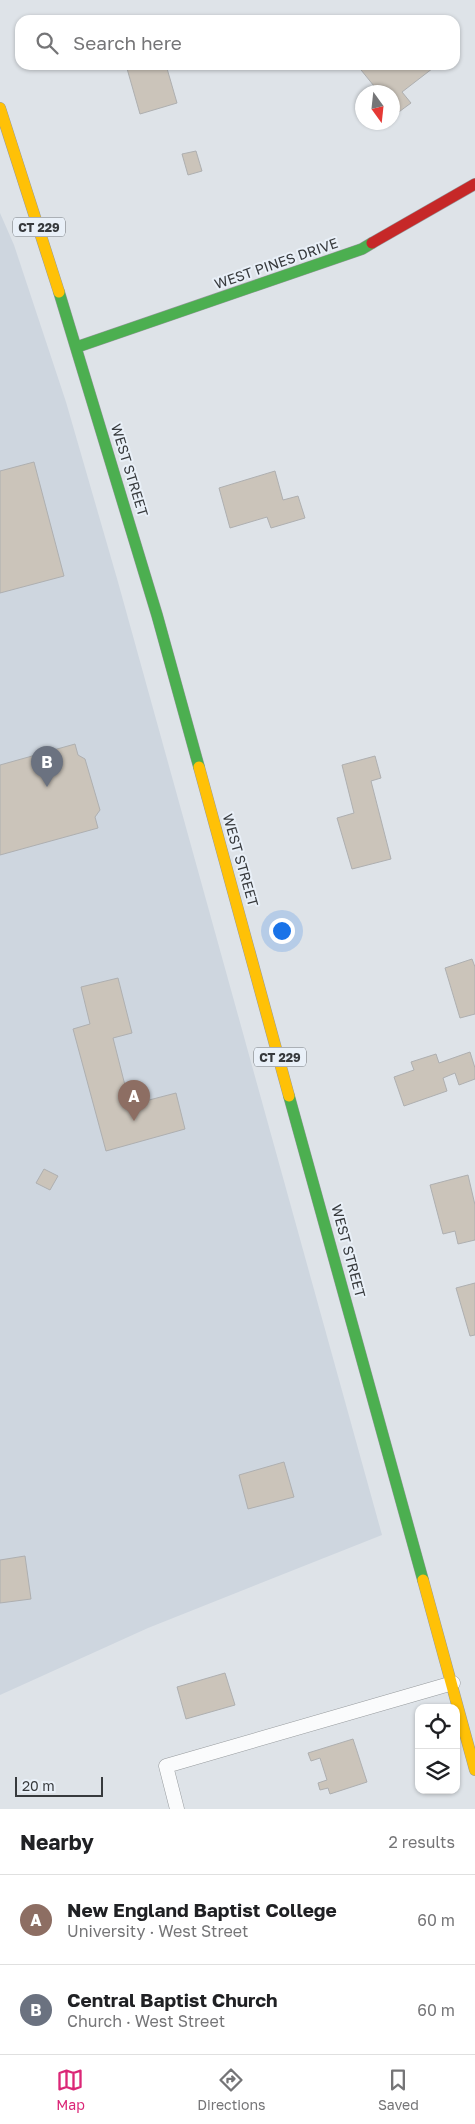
<!DOCTYPE html>
<html lang="en">
<head>
<meta charset="utf-8">
<style>
	body { margin:0; font-family:"Golos Text",sans-serif; background:#f2f2f2; color:#202124 }
	.controls { position:absolute; right:15px; bottom:15px; display:grid; overflow:hidden; border-radius:10px; box-shadow:0 1px 4px #0004 }
	.controls button { width:45px; height:45px; display:grid; place-items:center; padding:0; border:0; border-bottom:1px solid #e0e0e0; background:#fff; color:#202124; font:25px sans-serif }
	.compass { position:absolute; left:355px; top:85px; width:45px; height:45px; border-radius:50%; background:#fff; box-shadow:0 1px 4px #0004; rotate:165deg }
	.scale { position:absolute; left:15px; bottom:12px; width:88px; box-sizing:border-box; padding-left:5px; border:2px solid #373a3d; border-top:0; font-size:14px; line-height:18px; white-space:nowrap; color:#373a3d; -webkit-text-stroke:4px #e9f0f8; paint-order:stroke }
	.you { position:absolute; left:281px; top:930px; width:18px; height:18px; margin:-12px; border:4px solid #fff; border-radius:50%; background:#1a73e8; box-shadow:0 0 0 8px #1a73e833 }
	.badge { display:grid; place-items:center; width:32px; height:32px; border-radius:50%; background:#db2777; color:#fff; font-size:16px; font-weight:700 }
	.pin { position:absolute; translate:-50% -41px; filter:drop-shadow(0 1px 2px #0008) }
	.pin::after { content:''; position:absolute; top:26px; width:18px; height:15px; background:inherit; clip-path:polygon(0 0,100% 0,50% 100%) }
	.list { margin:0; padding:0; list-style:none }
	h2 { display:flex; justify-content:space-between; align-items:center; height:65px; margin:0; padding:0 20px; font-size:21px }
	h2 small { font-size:16px; font-weight:400; color:#757577 }
	.list li { display:grid; grid-template-columns:32px 1fr auto; gap:15px; align-items:center; box-sizing:border-box; height:90px; padding:0 20px; border-top:1px solid #e0e0e0 }
	.list b { display:block; font-size:19px; white-space:nowrap }
	.list p { margin:0; font-size:16px; white-space:nowrap; color:#757577 }
	.list em { font-size:16px; font-style:normal; color:#757577 }
	.icon { flex:none; width:28px; height:28px; fill:none; stroke:currentColor; stroke-width:2; stroke-linecap:round; stroke-linejoin:round }
	.map { position:relative; flex:none; width:475px; height:1809px; overflow:hidden }
	.search { position:absolute; background:#fff; box-shadow:0 1px 4px #0004; left:15px; right:15px; top:15px; height:55px; display:flex; align-items:center; gap:12px; box-sizing:border-box; padding:0 18px; border-radius:15px; color:#757577; font-size:19px }
	.sheet { height:245px; background:#fff }
	nav { display:flex; justify-content:space-around; align-items:center; box-sizing:border-box; height:70px; border-top:1px solid #e0e0e0; background:#fff; font-size:14px; color:#757577 }
	nav a { display:grid; justify-items:center; gap:2px }
	nav .on { color:#db2777 }
	.map>svg:first-child { display:block }
	.built { fill:#ced6df }
	.building { fill:#cbc4ba; stroke:#aeafb0 }
	.lines { fill:none; stroke-linecap:round; stroke-linejoin:round }
	.lane-casing { stroke:#969a9d; stroke-width:15 }
	.fast-casing { stroke:#969a9d; stroke-width:12 }
	.slow-casing { stroke:#969a9d; stroke-width:12 }
	.jam-casing { stroke:#969a9d; stroke-width:12 }
	.lane { stroke:#fafbfc; stroke-width:14 }
	.fast { stroke:#4caf50; stroke-width:11 }
	.slow { stroke:#ffc107; stroke-width:11 }
	.jam { stroke:#c62828; stroke-width:11 }
	.labels { text-anchor:middle; dominant-baseline:central; stroke-width:4; stroke-linejoin:round; paint-order:stroke }
	.shield { fill:#e9f0f8; stroke:#6c7175; stroke-width:1 }
	.shield-label { font-size:12px; font-weight:bold; fill:#373a3d }
	.street-label { font-size:14px; fill:#373a3d; stroke:#e9f0f8 }
</style>
</head>
<body>
<div class="map">
<svg width="475" height="1809" viewBox="0 0 475 1809">
	<rect width="100%" height="100%" fill="#dee3e8"/>
	<path class="built" d="M0 213 14 245 66 402 118 582 382 1535 148 1628 0 1695Z"/>
	<path class="building" d="M126 65H166L177 103 140 114Z
		M357 65H437L402 92 411 103 392 117V92H366L374 86Z
		M196 151 202 171 188 175 182 154Z
		M34 462 64 576 0 593V471Z
		M275 471 283 500 298 496 305 518 271 528 267 517 230 528 219 488Z
		M75 744 78 755 85 759 100 810 95 817 98 828 0 855V765Z
		M375 756 381 778 371 781 391 859 352 869 337 818 354 813 342 765Z
		M472 959 475 967V1014L460 1018 445 968Z
		M118 978 132 1033 113 1038 130 1105 176 1093 185 1129 106 1151 73 1029 90 1024 81 987Z
		M470 1052 475 1068V1079L459 1085 455 1073 443 1078 447 1091 404 1106 394 1077 414 1070 411 1062 436 1054 439 1063Z
		M44 1169 58 1176 50 1190 36 1183Z
		M468 1175 475 1205V1240L458 1244 455 1231 443 1234 430 1185Z
		M475 1283V1335L470 1336 456 1288Z
		M284 1462 294 1497 248 1509 239 1475Z
		M25 1556 31 1599 0 1603V1560Z
		M225 1673 235 1705 186 1719 177 1687Z
		M353 1739 367 1782 330 1794 328 1788 320 1790 318 1783 327 1780 320 1758 311 1761 308 1753Z"/>
	<g class="lines">
		<defs>
			<path id="lane" d="M177 1809 166 1766 453 1683"/>
			<path id="fast" d="M59 292 157 615 199 767
				M77 347 362 249 372 243
				M289 1096 423 1580"/>
			<path id="slow" d="M0 108 59 292
				M199 767 289 1096
				M423 1580 475 1770"/>
			<path id="jam" d="M372 243 475 184"/>
		</defs>
		<use href="#lane" class="lane-casing"/>
		<use href="#fast" class="fast-casing"/>
		<use href="#slow" class="slow-casing"/>
		<use href="#jam" class="jam-casing"/>
		<use href="#lane" class="lane"/>
		<use href="#fast" class="fast"/>
		<use href="#slow" class="slow"/>
		<use href="#jam" class="jam"/>
	</g>
	<g class="labels">
		<g class="shield">
			<rect x="13" y="217.5" width="52" height="19" rx="4"/>
			<rect x="254" y="1047.5" width="52" height="19" rx="4"/>
		</g>
		<g class="shield-label">
			<text x="39" y="227">CT 229</text>
			<text x="280" y="1057">CT 229</text>
		</g>
		<g class="street-label">
			<text transform="translate(276 263) rotate(-19)">WEST PINES DRIVE</text>
			<text transform="translate(130 470) rotate(73)">WEST STREET</text>
			<text transform="translate(241 860) rotate(74)">WEST STREET</text>
			<text transform="translate(349 1251) rotate(75)">WEST STREET</text>
		</g>
	</g>
</svg>
<div class="controls">
<button><svg class="icon" aria-label="locate" viewBox="0 0 24 24"><circle cx="12" cy="12" r="6"/><path d="M12 2v4M12 18v4M2 12h4M18 12h4"/></svg></button>
<button><svg class="icon" aria-label="layers" viewBox="0 0 24 24"><path d="M12 4l9 5-9 5-9-5zM3 14l9 5 9-5"/></svg></button>
</div>
<svg class="compass" viewBox="-18 -18 36 36"><path d="M0-13l5 13h-10z" fill="#e53935"/><path d="M0 13l5-13h-10z" fill="#757577"/></svg>
<div class="scale">20 m</div>
<div class="you"></div>
<div class="pin badge" style="left:134px;top:1121px;background:#8d6e63">A</div>
<div class="pin badge" style="left:47px;top:787px;background:#6b7280">B</div>
<div class="search"><svg class="icon" aria-label="search" viewBox="0 0 24 24"><circle cx="10" cy="10" r="6"/><path d="M15 15l6 6"/></svg>Search here</div>
</div>
<section class="sheet">
<h2>Nearby<small>2 results</small></h2>
<ul class="list">
<li><span class="badge" style="background:#8d6e63">A</span><div><b>New England Baptist College</b><p>University · West Street</p></div><em>60 m</em></li>
<li><span class="badge" style="background:#6b7280">B</span><div><b>Central Baptist Church</b><p>Church · West Street</p></div><em>60 m</em></li>
</ul>
</section>
<nav>
<a class="on"><svg class="icon" aria-label="map" viewBox="0 0 24 24"><path d="M3 6l6-2 6 2 6-2v14l-6 2-6-2-6 2zM9 4v14M15 6v14"/></svg>Map</a>
<a><svg class="icon" aria-label="directions" viewBox="0 0 24 24"><path d="M12 3l9 9-9 9-9-9zM9 14v-3h6M13 9l2 2-2 2"/></svg>Directions</a>
<a><svg class="icon" aria-label="saved" viewBox="0 0 24 24"><path d="M7 4h10v16l-5-4-5 4z"/></svg>Saved</a>
</nav>
</body>
</html>
